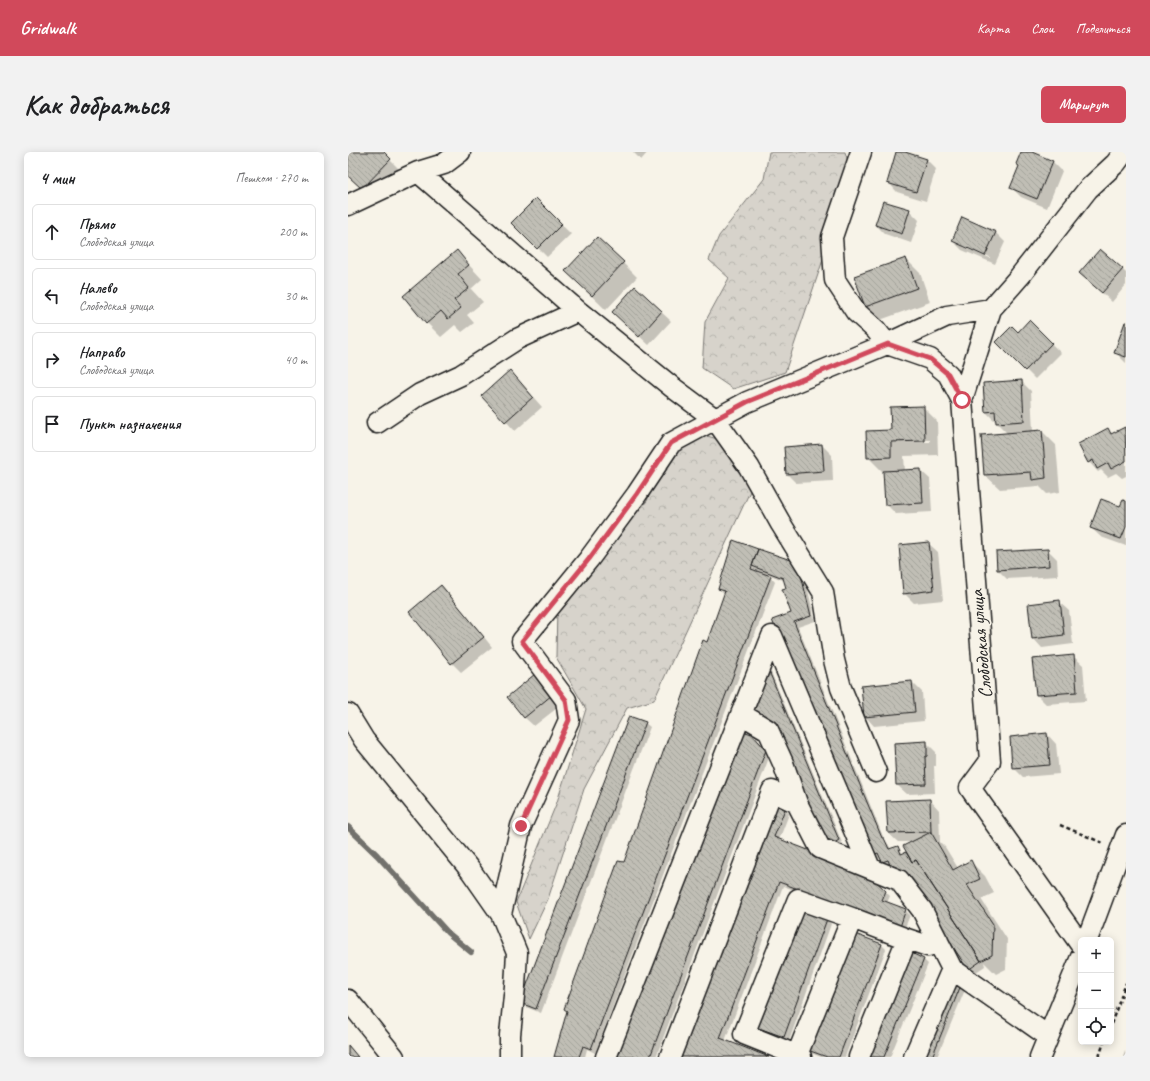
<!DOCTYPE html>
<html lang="ru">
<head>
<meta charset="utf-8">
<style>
	body { margin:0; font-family:Caveat,sans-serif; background:#f2f2f2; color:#202124 }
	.controls { position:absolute; right:12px; bottom:12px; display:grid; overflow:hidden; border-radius:6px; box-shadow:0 2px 10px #0003 }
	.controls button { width:36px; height:36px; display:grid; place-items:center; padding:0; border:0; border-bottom:1px solid #e0e0e0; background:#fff; color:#202124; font:20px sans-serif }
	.stop { position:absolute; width:12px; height:12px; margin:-9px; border:3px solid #d1495b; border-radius:50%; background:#fff }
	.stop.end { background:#d1495b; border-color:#fff; box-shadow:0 1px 4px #0008 }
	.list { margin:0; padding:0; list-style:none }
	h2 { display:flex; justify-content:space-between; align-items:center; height:52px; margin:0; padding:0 16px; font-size:17px }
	h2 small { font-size:13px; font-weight:400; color:#757577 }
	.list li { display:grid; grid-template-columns:26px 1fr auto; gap:12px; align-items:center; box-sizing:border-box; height:56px; margin:0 8px 8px; padding:0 8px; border:1px solid #e0e0e0; border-radius:6px }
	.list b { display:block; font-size:15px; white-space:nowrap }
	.list p { margin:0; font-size:13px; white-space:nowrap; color:#757577 }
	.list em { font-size:13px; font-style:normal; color:#757577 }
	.icon { flex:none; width:22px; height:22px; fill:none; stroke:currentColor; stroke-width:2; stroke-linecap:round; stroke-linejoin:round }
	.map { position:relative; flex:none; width:778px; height:905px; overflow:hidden; border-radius:6px }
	header { display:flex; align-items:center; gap:24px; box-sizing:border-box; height:56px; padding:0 20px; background:#d1495b; color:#fff }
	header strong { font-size:19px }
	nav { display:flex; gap:22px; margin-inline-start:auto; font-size:14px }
	.intro { display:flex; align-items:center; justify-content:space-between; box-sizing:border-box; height:96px; padding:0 24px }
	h1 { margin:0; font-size:28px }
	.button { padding:10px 18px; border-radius:6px; background:#d1495b; color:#fff; font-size:14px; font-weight:700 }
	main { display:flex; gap:24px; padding:0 24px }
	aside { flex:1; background:#fff; border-radius:6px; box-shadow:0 2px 10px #0003 }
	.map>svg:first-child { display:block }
	.forest { fill:url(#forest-crowns); stroke:#7a7874 }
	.shadow { fill:#0003; fill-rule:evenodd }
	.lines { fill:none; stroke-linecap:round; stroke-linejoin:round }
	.stream { stroke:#72716c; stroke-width:6 }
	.building { fill:url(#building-back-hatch); stroke:#1c1c1c }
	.minor-casing { stroke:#1c1c1c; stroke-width:23 }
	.path { stroke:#1c1c1c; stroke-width:2.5; stroke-dasharray:4 3; stroke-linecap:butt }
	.minor { stroke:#f7f3e8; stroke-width:20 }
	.route { stroke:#d1495b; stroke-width:5 }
	.labels { text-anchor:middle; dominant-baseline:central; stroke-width:3.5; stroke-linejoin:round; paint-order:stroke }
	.street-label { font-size:19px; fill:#1c1c1c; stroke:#f7f3e8 }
</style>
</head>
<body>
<header>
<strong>Gridwalk</strong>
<nav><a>Карта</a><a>Слои</a><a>Поделиться</a></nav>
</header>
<div class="intro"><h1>Как добраться</h1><a class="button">Маршрут</a></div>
<main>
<aside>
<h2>4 мин<small>Пешком · 270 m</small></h2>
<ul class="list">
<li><svg class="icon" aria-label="ahead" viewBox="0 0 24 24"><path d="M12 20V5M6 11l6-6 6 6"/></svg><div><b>Прямо</b><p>Слободская улица</p></div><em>200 m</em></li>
<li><svg class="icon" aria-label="left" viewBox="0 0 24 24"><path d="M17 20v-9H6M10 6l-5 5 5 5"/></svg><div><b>Налево</b><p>Слободская улица</p></div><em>30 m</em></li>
<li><svg class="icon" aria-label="right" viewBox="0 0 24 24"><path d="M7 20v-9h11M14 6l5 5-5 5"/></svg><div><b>Направо</b><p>Слободская улица</p></div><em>40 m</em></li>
<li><svg class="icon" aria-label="arrive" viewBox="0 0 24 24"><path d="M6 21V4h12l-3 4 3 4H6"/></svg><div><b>Пункт назначения</b></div></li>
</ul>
</aside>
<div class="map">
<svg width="778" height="905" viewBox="0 0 778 905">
	<defs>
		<pattern id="forest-crowns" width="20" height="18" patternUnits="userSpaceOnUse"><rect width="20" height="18" fill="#d7d3cb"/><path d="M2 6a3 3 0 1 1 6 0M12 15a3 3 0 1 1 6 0" fill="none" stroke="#b8b5ae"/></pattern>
		<pattern id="building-back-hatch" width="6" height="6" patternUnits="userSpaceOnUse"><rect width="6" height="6" fill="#c0beb5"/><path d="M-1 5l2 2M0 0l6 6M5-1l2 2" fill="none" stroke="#a4a39b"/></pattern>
	</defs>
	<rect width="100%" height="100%" fill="#f7f3e8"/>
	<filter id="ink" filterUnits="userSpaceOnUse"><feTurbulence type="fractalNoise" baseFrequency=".025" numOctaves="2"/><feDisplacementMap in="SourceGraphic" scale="8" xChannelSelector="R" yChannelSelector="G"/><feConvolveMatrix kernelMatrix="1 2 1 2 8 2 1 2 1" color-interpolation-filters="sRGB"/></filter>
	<g filter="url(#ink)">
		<path class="forest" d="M421 0H497L504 22 437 220 385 237 354 216 357 170 381 126 361 108 371 84 416 27Z
			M356 283 376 289 403 337 306 548 279 556 236 637 200 747 181 787 168 750 209 650 238 557 208 505 209 455 271 381 299 349 319 296Z"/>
		<path class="shadow" d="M0 0H34L56 22 29 51 0 23Z
			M285 0H300L293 8Z
			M549 0H554L579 8 588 17 578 49 549 40 540 30Z
			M675 0H682L705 10 714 19 699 56 673 45 663 35 672 15 669 12Z
			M188 48 223 82 199 105 165 71Z
			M561 58 571 68 563 91 537 82 528 73Z
			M647 80 657 90 647 112 614 98 605 89ZM615 93 642 105V106L615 95Z
			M109 100 134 127 123 137 135 150 119 163 126 171 114 180 107 173 93 185 79 171Z
			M558 107 572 121 582 150 532 168 518 154Z
			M275 111 289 125 258 158 218 119Z
			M774 117 778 121V133L764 150 732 121Z
			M287 136 323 169 301 193 275 169Z
			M681 170 713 201 687 227 650 190 670 181Z
			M778 171V211L767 200Z
			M171 229 194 255 167 279 135 244Z
			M673 229 683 239 685 280 694 279 708 293 712 340 699 342 691 334 652 337 637 323 634 284 660 282 649 271V269H647L638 260Z
			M575 255 589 269 590 303 556 304 557 319 572 318 582 327 584 360 548 362 538 352 536 319H534L520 305 544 279ZM556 288H582V290H556Z
			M777 276 778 277V324L774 326 768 321 760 325 753 318 750 320 741 310 760 278 765 282Z
			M474 293 484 303 485 329 448 331 439 322Z
			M778 350V394L753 385 743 376Z
			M386 390 457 425 467 469 450 475 536 687 540 692 543 697 550 695 555 702 558 701 561 704 567 690H550L540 681 582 648 591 658 592 690 597 695 610 716 623 710 637 724 646 741 633 747 659 787 658 817 648 822 636 810 637 814 625 822 620 817 563 727 543 713 540 714 534 706 528 708 426 469 444 462 437 429 420 422 427 430 247 901 239 897 237 905H207L277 712 360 491 377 442 371 437Z
			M580 391 590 400 595 448 566 451 556 441Z
			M700 398 709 407 710 424 659 427 650 418Z
			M93 434 103 444 144 495 113 520 104 511Z
			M711 450 721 459 725 492 694 496 685 486Z
			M725 504 735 513 738 549 698 552 689 543Z
			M418 514 422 518 495 693 488 697Z
			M187 524 213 553 186 574 176 565Z
			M564 530 574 540 576 569 526 574 517 564Z
			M297 571 302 575 193 861 178 855 173 851Z
			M699 582 708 592 711 622 675 625 665 615Z
			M409 588 422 603 308 905H265Z
			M578 590 588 600V614H586L587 641 559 642 549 633Z
			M437 657 441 662 431 688 518 721 542 744 539 751 557 758 562 763 556 778 435 734 377 889 418 905H327Z
			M479 768 483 772 441 889 408 877Z
			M534 793 538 797 497 905H473L460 900Z
			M575 807 580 812 542 905H516Z
			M612 834 617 838 589 905H564Z
			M777 899 778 905H775Z"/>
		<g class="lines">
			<path class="stream" d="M0 675 29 703 100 781 123 800"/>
		</g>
		<path class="building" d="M0 0H36L43 7 14 37 0 24Z
			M548 0H557L579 7 568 40 539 31Z
			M673 0H684L705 9 689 47 662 36 671 14 668 12Z
			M188 46 214 72 189 97 163 71Z
			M535 49 562 57 554 82 527 73Z
			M614 65 648 80 637 104 604 89Z
			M249 85 276 110 244 144 217 119Z
			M752 97 775 117 754 141 731 121Z
			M109 98 121 113 110 122 121 136 106 148 113 156 100 167 93 159 78 172 55 144Z
			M558 106 569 136 517 155 506 124Z
			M287 134 314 159 291 185 264 160Z
			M681 168 704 191 677 219 648 190 664 174 670 180Z
			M777 170H778V205L766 201Z
			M162 218 185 245 157 270 133 244Z
			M674 228 676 269 648 271 647 259 637 260 635 231Z
			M576 254 577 289 543 290V305L519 306 518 279 543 278 542 255Z
			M777 275 778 309 763 317 760 311 749 317 745 308 740 311 730 292 760 276 763 282Z
			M694 278 698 326 684 328 683 320 636 323 633 283Z
			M474 292 476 319 438 322 436 295Z
			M573 317 575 351 537 353 535 319Z
			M753 347 772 354 775 348 778 349V375L773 387 742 376Z
			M385 388 410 397 403 417 423 424 243 897 235 894 231 905H206L219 859 216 857 270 709 276 710 355 488 359 490 377 439 370 437Z
			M581 390 586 438 555 442 551 393Z
			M410 397 443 408 452 419 463 464 446 470 516 643 534 686H536L541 697 550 694 553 702 558 700 564 710 568 708 633 809 620 818 559 723 554 726 549 716 544 718 540 708 534 710 530 701 522 704 514 688 424 468 443 461 434 437 438 436 435 426 404 414Z
			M700 397 701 414 649 418 648 400Z
			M93 433 136 485 103 512 61 460Z
			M712 448 716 483 684 487 680 452Z
			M726 503 729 540 688 543 684 507Z
			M418 512 491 688 483 693 462 673 397 545Z
			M187 522 204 543 176 566 159 545Z
			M564 529 567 560 516 565 513 534Z
			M281 564 298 570 188 857 172 851Z
			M388 577 404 582 418 598 302 905H264Z
			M699 581 702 613 664 616 662 585Z
			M579 589V604L577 605 578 632 548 633 546 591Z
			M582 647 583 680 540 681 538 649Z
			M419 650 437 657 426 685 518 720 538 739 534 748 558 757 552 775 431 730 372 886 421 905H326Z
			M583 680 605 718 623 708 632 727 619 733 645 772 644 803 633 809 568 708 564 710 555 694Z
			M445 755 479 767 436 885 402 873Z
			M499 779 534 792 491 905H479L454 896Z
			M557 798 576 807 536 905H515Z
			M595 826 613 833 584 905H563Z
			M0 893 10 905H0Z"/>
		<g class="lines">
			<defs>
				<path id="minor" d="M513 0 484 85 487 128 508 160 528 178 539 192 582 207 600 222 614 248 642 609 622 636 733 793
					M70 20 230 159 324 235 367 267 401 315 433 372 475 440 486 508 493 536 528 620
					M0 53 70 20 96 12 112 0
					M614 248 643 157 672 124 740 37 768 11 776 0
					M29 271 72 242 113 223 169 187 230 159
					M0 562 16 588 123 719 153 762 169 801 167 834 162 883V905
					M393 562 420 578 435 611 449 651 472 696 551 728 574 758 604 817 700 884
					M153 762 173 674 221 568 218 548 174 489 241 407 289 342 323 291 399 250 539 192 599 164 643 157
					M504 766 559 787
					M739 788 778 683
					M0 848 46 905
					M449 903 504 766 450 747 396 882 453 905
					M258 905 424 484 522 716
					M322 905 424 639 449 651
					M511 905 559 787 580 794 590 789
					M566 905 604 817
					M692 905 733 805"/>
			</defs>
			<use href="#minor" class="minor-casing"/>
			<path class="path" d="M712 673 755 691
				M763 872 778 831
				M751 905 756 890"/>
			<use href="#minor" class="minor"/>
		</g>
	</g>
	<g class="lines" filter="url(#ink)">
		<path class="route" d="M173 674 221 568 218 548 174 489 241 407 289 342 323 291 399 250 540 192 582 207 600 222 614 248"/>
	</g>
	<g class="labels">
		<g class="street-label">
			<text transform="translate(633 492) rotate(-95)">Слободская улица</text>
		</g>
	</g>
</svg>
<div class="controls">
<button>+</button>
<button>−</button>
<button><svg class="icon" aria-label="locate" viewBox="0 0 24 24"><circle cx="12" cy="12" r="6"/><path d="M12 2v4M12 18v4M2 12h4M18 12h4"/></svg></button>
</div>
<div class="stop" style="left:614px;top:248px"></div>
<div class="stop end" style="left:173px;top:674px"></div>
</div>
</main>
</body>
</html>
